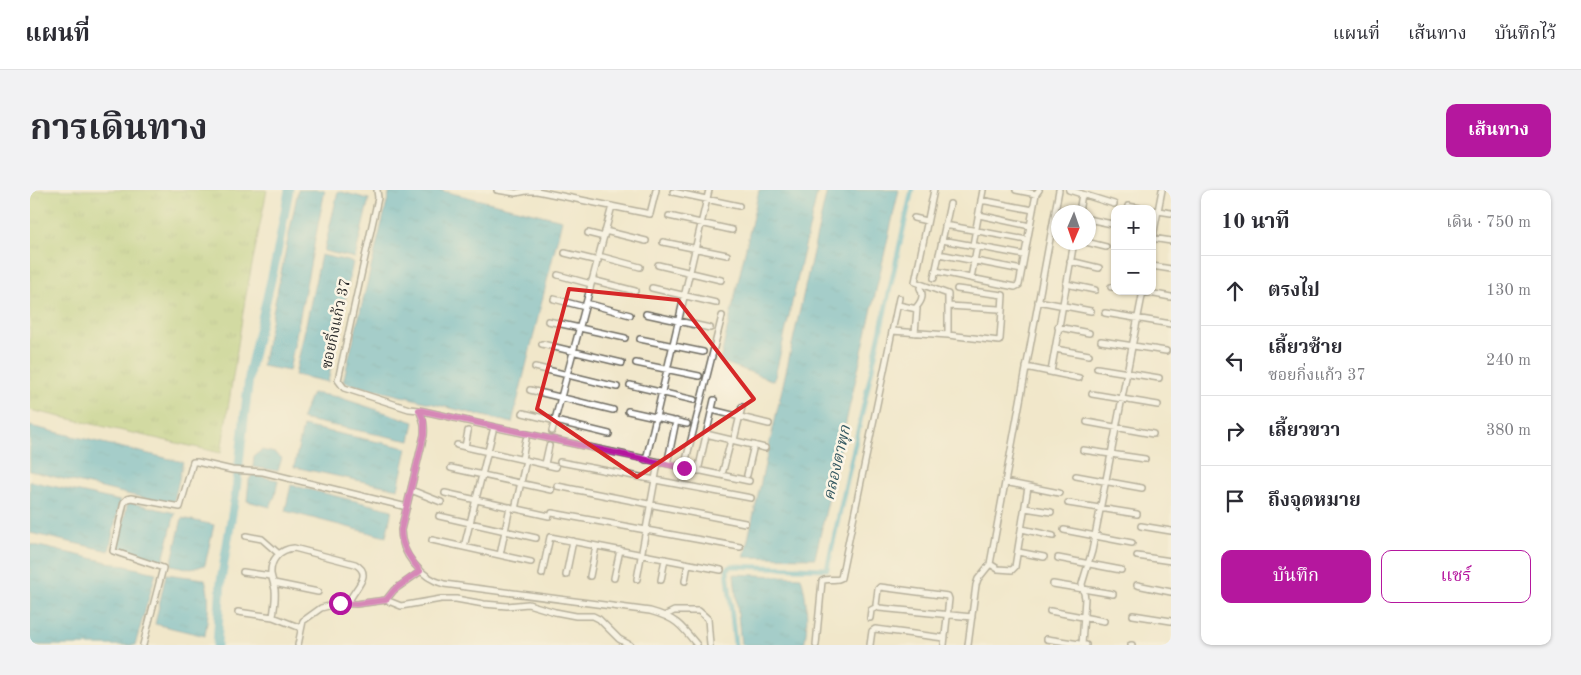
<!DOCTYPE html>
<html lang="th">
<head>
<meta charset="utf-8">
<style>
	body { margin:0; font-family:"Old Standard TT","Noto Serif Thai",serif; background:#f2f2f3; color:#2b2b33 }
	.controls { position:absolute; right:15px; top:15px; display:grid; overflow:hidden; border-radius:10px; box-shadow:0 1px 4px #0004 }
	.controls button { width:45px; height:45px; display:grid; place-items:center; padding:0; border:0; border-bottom:1px solid #e1e1e2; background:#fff; color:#2b2b33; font:25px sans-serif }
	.compass { position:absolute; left:1021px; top:15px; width:45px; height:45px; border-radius:50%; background:#fff; box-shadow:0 1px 4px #0004; rotate:182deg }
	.stop { position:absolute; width:15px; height:15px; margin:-11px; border:4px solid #b5179e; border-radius:50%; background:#fff }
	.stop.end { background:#b5179e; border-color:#fff; box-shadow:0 1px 5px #0008 }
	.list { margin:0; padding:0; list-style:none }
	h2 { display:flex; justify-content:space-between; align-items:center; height:65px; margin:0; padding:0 20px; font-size:21px }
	h2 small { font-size:16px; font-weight:400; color:#7c7c81 }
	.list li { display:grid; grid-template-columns:32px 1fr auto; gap:15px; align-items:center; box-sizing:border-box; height:70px; padding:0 20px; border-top:1px solid #e1e1e2 }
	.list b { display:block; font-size:19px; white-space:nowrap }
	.list p { margin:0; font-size:16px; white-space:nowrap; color:#7c7c81 }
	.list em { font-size:16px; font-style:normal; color:#7c7c81 }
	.actions { display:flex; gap:10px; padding:15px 20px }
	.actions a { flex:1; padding:11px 0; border:1px solid #b5179e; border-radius:10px; text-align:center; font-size:18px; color:#b5179e }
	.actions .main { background:#b5179e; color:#fff }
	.icon { flex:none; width:28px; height:28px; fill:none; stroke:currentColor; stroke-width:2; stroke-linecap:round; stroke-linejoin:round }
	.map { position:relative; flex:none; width:1141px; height:455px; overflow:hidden; border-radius:10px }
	header { display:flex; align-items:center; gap:30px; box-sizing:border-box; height:70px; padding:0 25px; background:#fff; border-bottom:1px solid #e1e1e2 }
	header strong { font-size:24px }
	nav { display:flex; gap:28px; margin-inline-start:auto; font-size:18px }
	.intro { display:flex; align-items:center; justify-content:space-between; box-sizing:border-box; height:120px; padding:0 30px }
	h1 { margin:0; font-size:35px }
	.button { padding:12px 22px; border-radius:10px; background:#b5179e; color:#fff; font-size:18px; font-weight:700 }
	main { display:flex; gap:30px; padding:0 30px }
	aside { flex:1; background:#fff; border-radius:10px; box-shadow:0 1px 4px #0004 }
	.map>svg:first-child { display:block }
	.grass { fill:url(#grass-tufts); stroke:#6c7a4e }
	.water { fill:url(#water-ripples); stroke:#3a6c79 }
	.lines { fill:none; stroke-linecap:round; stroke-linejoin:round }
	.canal { stroke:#48aec7; stroke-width:5 }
	.river { stroke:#48aec7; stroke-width:9 }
	.street-casing { stroke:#706d63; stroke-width:8 }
	.street { stroke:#fff; stroke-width:5 }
	.route { stroke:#b5179e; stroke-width:6 }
	.marked { fill:none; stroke:#d62828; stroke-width:4; stroke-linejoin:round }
	.labels { text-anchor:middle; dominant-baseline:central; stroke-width:5; stroke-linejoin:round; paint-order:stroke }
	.street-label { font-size:15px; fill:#2b2b2b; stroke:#fcf5e5 }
	.water-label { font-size:16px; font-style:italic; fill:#355962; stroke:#fcf5e5 }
</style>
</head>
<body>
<header>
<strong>แผนที่</strong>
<nav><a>แผนที่</a><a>เส้นทาง</a><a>บันทึกไว้</a></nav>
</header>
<div class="intro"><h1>การเดินทาง</h1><a class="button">เส้นทาง</a></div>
<main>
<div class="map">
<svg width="1141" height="455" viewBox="0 0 1141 455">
	<defs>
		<pattern id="grass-tufts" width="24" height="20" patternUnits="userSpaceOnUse" patternTransform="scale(1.25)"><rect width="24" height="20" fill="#adca71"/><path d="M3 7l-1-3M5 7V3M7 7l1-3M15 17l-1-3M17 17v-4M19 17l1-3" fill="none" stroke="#8da45d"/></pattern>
		<pattern id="water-ripples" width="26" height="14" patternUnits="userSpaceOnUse" patternTransform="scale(1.25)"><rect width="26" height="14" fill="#48aec7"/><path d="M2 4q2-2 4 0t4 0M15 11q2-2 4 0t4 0" fill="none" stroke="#3c8ea2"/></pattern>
	</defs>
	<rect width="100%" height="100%" fill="#fcf5e5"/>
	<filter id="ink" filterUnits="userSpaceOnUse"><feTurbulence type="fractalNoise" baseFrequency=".02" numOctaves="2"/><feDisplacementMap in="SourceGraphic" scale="10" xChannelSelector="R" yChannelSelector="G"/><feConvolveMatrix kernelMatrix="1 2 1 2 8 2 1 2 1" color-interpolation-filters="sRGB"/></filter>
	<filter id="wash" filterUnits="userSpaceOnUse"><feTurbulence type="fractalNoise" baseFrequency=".0096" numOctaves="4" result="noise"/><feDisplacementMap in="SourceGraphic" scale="20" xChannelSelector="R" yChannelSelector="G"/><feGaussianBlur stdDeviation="1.12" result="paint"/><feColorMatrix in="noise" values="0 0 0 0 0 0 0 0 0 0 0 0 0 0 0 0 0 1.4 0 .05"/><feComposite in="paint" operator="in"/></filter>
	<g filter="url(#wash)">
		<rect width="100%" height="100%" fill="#f1e7cb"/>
		<path class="grass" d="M0 0H237L215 110 191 263 0 220Z"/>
		<path class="water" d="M268 0H295L259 181 232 176Z
			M360 0H409L532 30 482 233 313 192Z
			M729 0H788L744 191 690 171Z
			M797 0H869L785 368 714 367Z
			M308 1 339 9 325 68 294 61Z
			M291 65 323 72 298 192 265 185Z
			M282 203 308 207 384 232 380 251 271 229Z
			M0 236 153 272 143 315 0 281Z
			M273 236 377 258 368 299 264 277Z
			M232 260 245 263 252 268 248 281 223 277 224 266Z
			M222 285 248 290 245 306 240 317 217 311 219 290Z
			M0 291 90 311 79 361 0 343Z
			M261 295 362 320 356 347 255 321Z
			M98 312 145 323 133 371 86 361Z
			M152 328 184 335 175 375 161 379 141 375Z
			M0 354 126 383 105 455H0Z
			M136 384 175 389C181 408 178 426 175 446L125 434Z
			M704 384 771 387C777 407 779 434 774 455H711Z"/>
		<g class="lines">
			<path class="canal" d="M705 455 697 379 702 376 797 379 882 0"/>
			<path class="river" d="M187 455 191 391 206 300 220 179 246 69 259 0"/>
		</g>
	</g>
	<g filter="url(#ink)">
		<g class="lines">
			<defs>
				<path id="street" d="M347 0 348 8 308 190 314 198 379 219 389 220C393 229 395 235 394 245L371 340C371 364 391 388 414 394L620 421C646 428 651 435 667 455
					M467 0 486 3 496 1H507L620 24 626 0
					M986 0 1006 4
					M1039 0 1084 14
					M643 2 709 16
					M951 10 1003 20
					M1098 16 1115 19
					M1122 20 1141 23
					M1049 22 1052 4
					M949 25 1000 36
					M639 26 702 40
					M884 28 897 31
					M1058 29 1082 34
					M915 35 997 50
					M575 41 616 51
					M558 43 574 47
					M1122 48 1141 51
					M912 50 994 65
					M633 52 697 65
					M1056 52 1076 57
					M1122 52 1132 0
					M943 55 953 0
					M535 63 568 71
					M909 64 992 80
					M569 66 610 77
					M1040 71 1069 78
					M628 75 691 90
					M1122 76 1141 79
					M906 81 985 97 989 95 1006 4 1009 0
					M528 85 561 94
					M904 88 920 14
					M941 88 947 56
					M562 90 605 101
					M1036 94 1065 100
					M1081 97H1085
					M622 98 686 113
					M927 99 973 105 972 121
					M1108 101 1141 107
					M524 109 555 117
					M1008 111 1061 121
					M556 113 600 125
					M868 115 887 119 885 143
					M885 119C890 113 895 107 890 98
					M1075 123 1141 134
					M616 124 680 138
					M518 131 595 148
					M1028 137 1059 143
					M862 141 918 145V104L885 92 904 0
					M918 145 969 151 970 149 972 121 969 119 918 116
					M610 149 673 162
					M1071 151 1136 161
					M512 154 592 173
					M1025 159 1059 165
					M606 173 669 186
					M505 177 587 197
					M996 177 1049 188
					M1067 178 1129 188
					M1021 182 1044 52
					M600 195 664 210
					M500 200 583 220
					M1062 204 1128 215
					M389 220 464 237 719 291
					M682 220 739 234
					M598 221 657 234
					M493 223 579 244
					M1057 232 1123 244
					M522 241 582 16
					M676 244 735 258
					M704 250 712 217
					M427 255 526 277
					M435 257 438 241
					M1053 260 1115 269
					M492 269 496 249
					M616 270 679 0
					M638 270 646 231
					M530 272 721 308
					M515 274 519 256
					M421 278 521 300
					M654 278 692 126
					M668 281 684 210
					M693 281 701 250
					M717 285 724 255
					M1046 286 1112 298
					M975 292 1029 303
					M527 296 715 333
					M381 300 411 312
					M415 303 519 326
					M1038 313 1107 324
					M995 318 1021 322
					M485 319 496 270
					M522 323 710 357
					M409 326 506 348
					M1111 336 1141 341
					M992 339 1023 346
					M1034 340 1102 353
					M216 346 232 349 249 364
					M402 350 501 372
					M434 357 464 237
					M988 362 1014 367
					M470 365 480 317
					M1107 366 1141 371
					M1028 368 1091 380
					M960 374 968 379 982 380 985 377 998 297
					M213 382 241 386
					M512 384 520 347 691 380
					M536 385 543 351
					M560 386 566 356
					M584 388 590 360
					M607 389 628 273
					M631 390 635 369
					M655 391 658 374
					M244 393 288 402
					M1023 394 1083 404
					M1107 395 1141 402
					M356 410 364 400 391 381
					M1020 421 1074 431
					M208 422 243 427 271 438
					M636 425 644 421H669L678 429 680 455
					M1103 425 1141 431
					M243 427C244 418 246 409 245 400 244 394 242 389 241 384 240 370 250 359 264 358L325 374C345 385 322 400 318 414
					M840 428 841 420 847 417
					M1017 449 1056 455
					M113 455 133 378 83 361 94 312 97 309 101 308 150 317 163 272H167L202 280 233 282 377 317
					M268 455 273 431 291 418 310 413 326 414 356 410 371 416 411 409H426L454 414 477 416 498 414 525 422 546 426H563L569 429 589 449 600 455
					M786 455 792 391C797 387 805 392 811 388L869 108
					M840 455 842 441 845 439 914 448
					M914 455 919 409 918 406 850 397 848 399 846 415 849 418 942 427
					M938 455 946 395 948 389 960 374 1029 0
					M1052 455 1055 408 1052 394 1062 361 1113 101
					M1101 455H1102"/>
			</defs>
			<use href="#street" class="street-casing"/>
			<use href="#street" class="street"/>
		</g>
	</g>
	<g class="lines" filter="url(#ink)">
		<path class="route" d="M310 413 326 414 356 410 364 400 390 381C380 368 371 357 371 340L394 245V231L389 220 654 278"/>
	</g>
	<path d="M0 0H1141V455H0ZM539 99 648 110 724 209 607 287 507 219Z" fill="#f1e7cb" fill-opacity=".55" fill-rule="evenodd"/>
	<path class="marked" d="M539 99 648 110 724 209 607 287 507 219Z"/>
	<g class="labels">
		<g class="street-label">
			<text transform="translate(307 134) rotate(-78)">ซอยกิ่งแก้ว 37</text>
		</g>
		<g class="water-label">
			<text transform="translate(808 273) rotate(-77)">คลองตาพุก</text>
		</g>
	</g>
</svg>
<div class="controls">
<button>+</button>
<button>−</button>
</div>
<svg class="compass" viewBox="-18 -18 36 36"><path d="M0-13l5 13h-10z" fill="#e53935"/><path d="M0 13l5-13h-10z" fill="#7c7c81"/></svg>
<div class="stop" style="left:310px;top:413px"></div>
<div class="stop end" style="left:654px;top:278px"></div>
</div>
<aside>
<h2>10 นาที<small>เดิน · 750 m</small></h2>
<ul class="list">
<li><svg class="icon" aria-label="ahead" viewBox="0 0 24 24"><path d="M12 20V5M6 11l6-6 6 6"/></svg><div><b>ตรงไป</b></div><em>130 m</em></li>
<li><svg class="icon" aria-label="left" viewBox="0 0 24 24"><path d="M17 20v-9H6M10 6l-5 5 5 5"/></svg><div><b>เลี้ยวซ้าย</b><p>ซอยกิ่งแก้ว 37</p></div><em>240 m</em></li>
<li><svg class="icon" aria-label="right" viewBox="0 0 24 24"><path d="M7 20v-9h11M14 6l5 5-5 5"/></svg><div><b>เลี้ยวขวา</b></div><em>380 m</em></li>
<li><svg class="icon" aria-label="arrive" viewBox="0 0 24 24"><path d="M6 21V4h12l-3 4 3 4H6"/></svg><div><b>ถึงจุดหมาย</b></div></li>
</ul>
<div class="actions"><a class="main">บันทึก</a><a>แชร์</a></div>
</aside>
</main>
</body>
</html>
